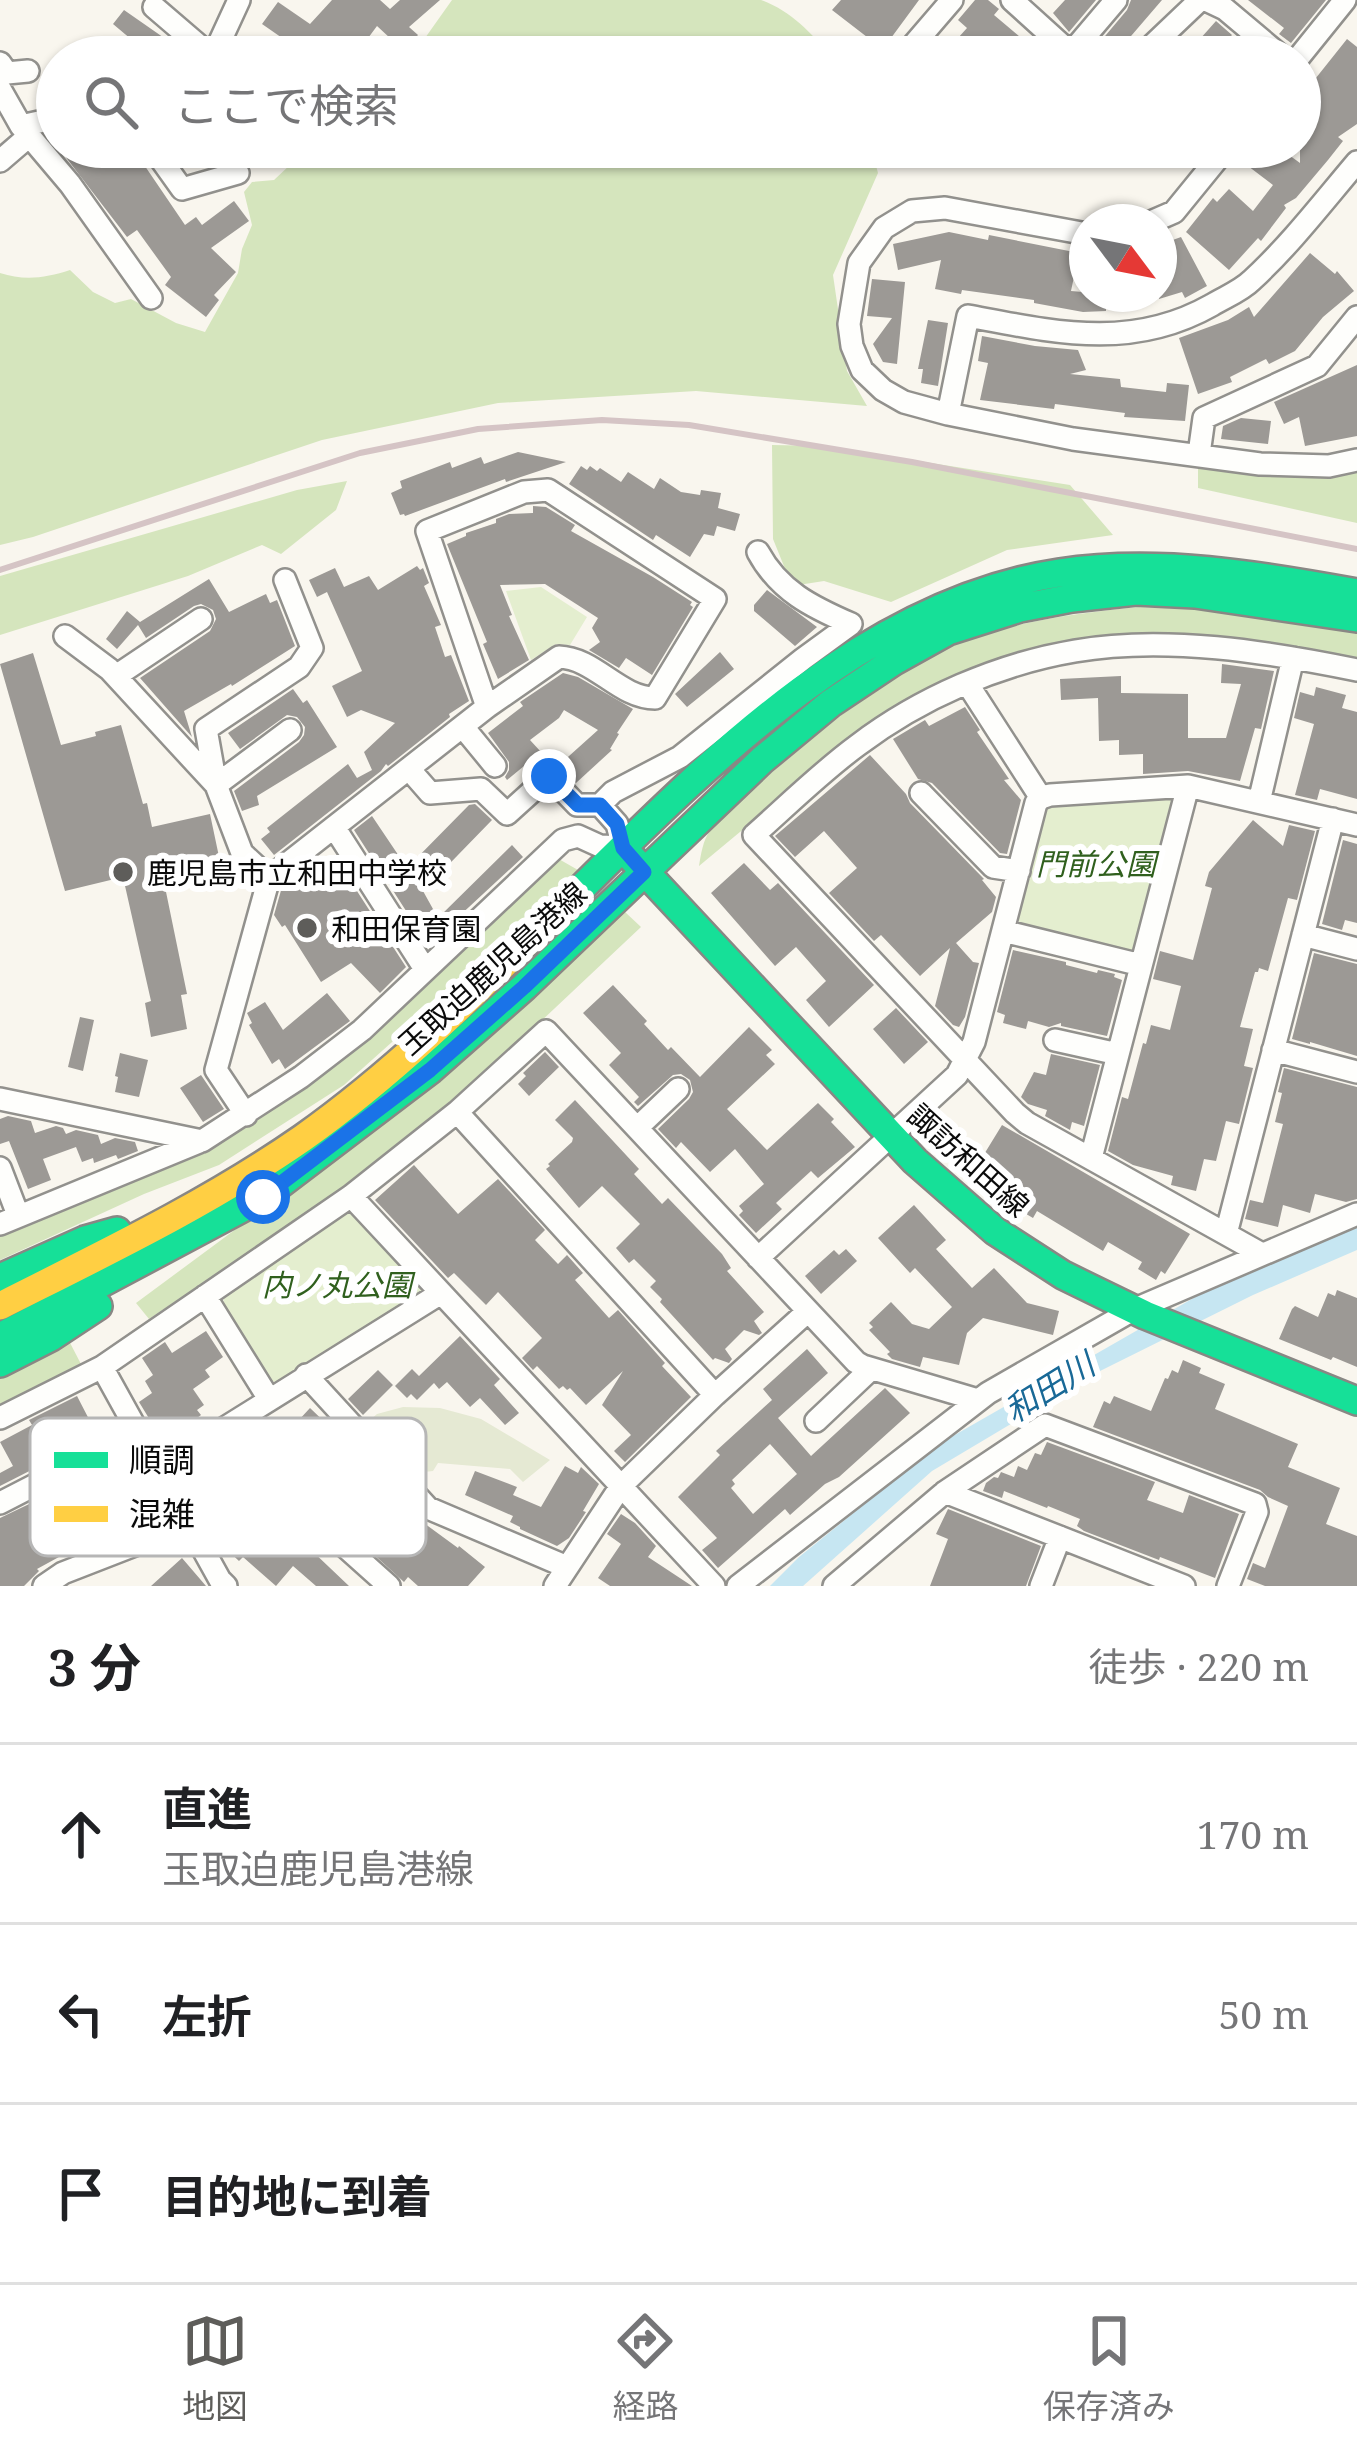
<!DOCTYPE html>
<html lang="ja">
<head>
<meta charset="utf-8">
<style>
	body { margin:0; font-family:"Noto Serif","Noto Sans JP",serif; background:#f6f6f6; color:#202124 }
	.compass { position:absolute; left:1069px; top:204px; width:108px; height:108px; border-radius:50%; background:#fff; box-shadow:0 3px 9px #0004; rotate:122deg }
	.stop { position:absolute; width:36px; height:36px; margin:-27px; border:9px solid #1a73e8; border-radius:50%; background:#fff }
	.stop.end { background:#1a73e8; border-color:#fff; box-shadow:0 3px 12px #0008 }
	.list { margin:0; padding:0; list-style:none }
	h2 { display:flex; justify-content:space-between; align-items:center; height:156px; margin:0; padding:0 48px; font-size:51px }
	h2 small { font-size:39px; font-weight:400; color:#757577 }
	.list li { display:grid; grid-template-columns:78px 1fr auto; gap:36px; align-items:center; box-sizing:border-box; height:180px; padding:0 48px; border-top:3px solid #e0e0e0 }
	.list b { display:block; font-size:45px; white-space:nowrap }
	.list p { margin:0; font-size:39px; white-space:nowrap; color:#757577 }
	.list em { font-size:39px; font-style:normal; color:#757577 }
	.icon { flex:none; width:66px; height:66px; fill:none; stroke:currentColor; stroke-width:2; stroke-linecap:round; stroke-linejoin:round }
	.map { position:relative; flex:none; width:1357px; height:1586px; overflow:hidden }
	.search { position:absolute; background:#fff; box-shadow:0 3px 9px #0004; left:36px; right:36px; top:36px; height:132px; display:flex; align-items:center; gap:30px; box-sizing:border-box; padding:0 42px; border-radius:66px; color:#757577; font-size:45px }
	.sheet { height:696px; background:#fff }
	nav { display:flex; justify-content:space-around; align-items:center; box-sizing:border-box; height:168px; border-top:3px solid #e0e0e0; background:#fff; font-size:33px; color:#757577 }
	nav a { display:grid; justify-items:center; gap:6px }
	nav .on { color:#5e5d5a }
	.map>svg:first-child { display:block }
	.green { fill:#e4eecf }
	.forest { fill:#d5e5bd }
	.cemetery { fill:#e5e9d3 }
	.water { fill:#c6e6f2 }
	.building { fill:#9c9995; fill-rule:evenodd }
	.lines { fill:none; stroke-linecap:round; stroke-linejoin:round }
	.street-casing { stroke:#92918d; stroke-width:26 }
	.fast-casing { stroke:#898784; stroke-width:32 }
	.slow-casing { stroke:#898784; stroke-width:32 }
	.street { stroke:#fefefc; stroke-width:21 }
	.fast { stroke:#16e098; stroke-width:27 }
	.slow { stroke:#ffcf43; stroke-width:27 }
	.rail { stroke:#d5c4c5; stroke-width:6 }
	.route { stroke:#1a73e8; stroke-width:15 }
	.poi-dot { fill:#5e5d5a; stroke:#fff; stroke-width:4.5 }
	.labels { text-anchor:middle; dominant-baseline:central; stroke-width:12; stroke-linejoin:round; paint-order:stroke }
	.park-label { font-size:30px; font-style:italic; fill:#30601e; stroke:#fff }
	.poi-label { font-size:30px; fill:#0b0b0b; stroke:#fff; text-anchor:start }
	.street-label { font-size:30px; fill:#0b0b0b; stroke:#fff }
	.water-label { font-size:33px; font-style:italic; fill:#196997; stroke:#fff }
	.key { fill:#fff; stroke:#b6b6b6; stroke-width:3 }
	.key-label { font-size:33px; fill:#0b0b0b }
</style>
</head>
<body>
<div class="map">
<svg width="1357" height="1586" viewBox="0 0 1357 1586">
	<rect width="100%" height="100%" fill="#f9f6ee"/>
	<path class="green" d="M541 587 587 617 570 645 556 644 531 660 506 591Z
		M1167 795 1175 804 1136 951 1131 955 1021 928 1018 918 1046 808 1051 804Z
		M347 1212 356 1213 423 1284V1294L279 1383 271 1381 223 1305 224 1297Z"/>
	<path class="forest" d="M452 0H761C791 11 811 33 832 57H357L377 39 413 55Z
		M309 147H871L878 173 833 275 847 371 867 406 696 391 498 403 322 440 33 537 0 545V273C24 281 46 278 70 270L93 292 115 303 131 299 176 323 205 332 238 273 242 249 252 225 244 192 252 182 274 180Z
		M772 445 824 446 1070 485 1113 535 1007 550 891 602 824 581 792 586 773 539Z
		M1198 466 1357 468V523L1198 488Z
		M347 481 336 510 281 554 262 545 188 576 0 635V576L297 490Z
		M1139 607 1193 609 1357 631V658L1315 651 1075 641 853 738 699 866C701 854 703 840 710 831 726 810 750 792 770 774 824 729 892 668 958 643 1017 621 1077 613 1139 607Z
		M557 858 578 870 458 983 344 1085 219 1165 144 1194 0 1260V1235L226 1138 307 1086 368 1037Z
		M624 911 641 927 468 1090 327 1200 149 1319 136 1303 255 1215Z
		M68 1339 82 1366 0 1406V1374Z"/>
	<path class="cemetery" d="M403 1407 440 1408 481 1419 550 1460 523 1482 510 1469 438 1463 433 1471 405 1474 362 1427 377 1414Z"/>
	<path class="water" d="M1357 1227V1250L1253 1295 1098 1372 932 1471 803 1586H770L799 1557 939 1444 1218 1284Z"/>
	<path class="building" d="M332 0H380L390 9 400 0H440L409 27 418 35 404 51 377 26 357 53 350 48 345 57H293L298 49 262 24 278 2 310 24Z
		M841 0H919L880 53 873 57H863L856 44 867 37 832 10Z
		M975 0H988L999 9 994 15 1020 37 1004 55 990 43 978 57H960L949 48 967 28 958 20Z
		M1065 0H1096L1069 32 1053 13Z
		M1131 0H1162L1113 57H1106L1095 48 1127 10Z
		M1248 0H1326L1291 43 1279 34 1284 28Z
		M124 10 180 49 189 57H145L135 50 138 45 113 24Z
		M1216 21 1232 35 1212 57H1184Z
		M1347 39 1357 47V124L1338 137 1343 141 1328 160 1296 198 1284 205 1286 208 1261 241 1258 238 1229 270 1186 232 1213 198 1217 202 1229 189 1253 211 1273 185 1248 166 1262 147H1278L1300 163V98Z
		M58 147H132L185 225 196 217 202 225 234 201 249 221 211 248 236 272 214 295 219 300 206 317 165 285 171 277 137 230 127 237Z
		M949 232 988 240 989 235 1079 253 1071 291 1106 294V311L1083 312 1034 303V300L962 290 961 294 935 289 941 260 898 270 893 244Z
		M1181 237 1207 286 1185 298 1182 292 1159 299V245Z
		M1310 253 1335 274 1337 271 1354 291 1323 317 1295 351 1269 364 1266 359 1230 377 1232 382 1198 394 1179 338 1228 320 1249 307 1254 317Z
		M872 279 905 282 897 364 883 362 873 344 892 318 867 316Z
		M928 320 948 323 938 386 921 383 923 369H918Z
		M982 336 1035 346 1078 350 1086 370 1070 374 1120 379 1121 387 1166 392 1167 383 1189 385 1185 421 1124 417 1125 413 1055 404 1054 409 980 400 988 363 978 361Z
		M1357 365V436L1305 446 1299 417 1284 424 1274 402Z
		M1241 418 1271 421 1268 444 1221 439 1223 426Z
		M518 452 566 462 506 482 505 479 405 516 404 514 400 515 391 493 402 488 400 481 450 462 452 468 481 457 484 464Z
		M581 466 587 470 590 466 597 471 600 468 621 482 628 472 654 489 660 478 681 492 700 495 701 490 721 493 718 508 740 514 735 531 717 526 714 536 704 534 690 557 656 535 653 540 569 484Z
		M533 506 546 507 575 525 571 531 653 577 692 602 690 605 693 607 652 675 626 658 619 668 589 650 600 642 592 628 598 618 545 584 500 585 512 615 509 616 529 660 498 679 483 644 487 642 447 544 466 536V533L496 523V519L509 514 533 513Z
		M417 566 420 570 423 568 429 583 424 586 441 625 435 627 445 657 451 655 469 701 449 714 450 717 388 766 386 764 381 771 274 855 261 839 270 832 267 828 348 764 357 778 372 770 364 752 395 723 361 710 347 717 332 686 362 671 327 592 317 597 309 580 335 568 344 587 369 576 378 590Z
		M209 579 229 612 266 594 270 603 277 600 295 646 232 686 231 684 184 711 192 737 140 678 210 631 216 619 213 610 201 604 194 606 146 638 138 625 117 649 106 639 127 611 140 622Z
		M767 590 817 627 795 646 754 611V605Z
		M720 652 734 669 687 707 675 694Z
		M33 653 61 745 96 736 95 732 121 725 143 804 147 803 152 827 210 814 222 871 211 873V877L165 887 187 994 181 995 187 1029 151 1037 145 1003 151 1001 123 877 65 891 0 664Z
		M1222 664 1274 671 1261 729 1255 728 1240 781 1188 771 1143 774V754L1119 755V740L1099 741 1098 698 1061 700 1060 679 1121 676V693L1188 694V738H1226L1241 684 1221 683Z
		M563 673 578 677 633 709 617 733 619 734 610 749 612 750 576 783 559 765 598 730 564 710 559 718 530 740 541 752 507 780 505 777 509 770V762L488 733 523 706 520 702Z
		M1316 687 1346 695 1342 708 1357 712V799L1320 789 1317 800 1295 795 1314 724 1294 718 1300 692 1314 696Z
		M293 689 303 703 307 700 337 747 257 796 259 805 242 811 234 791 299 742 304 735 305 727 297 717 287 715 240 749 228 733Z
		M965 707 980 730 977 732 1009 779 1004 780 1021 800 1007 854 1000 853 932 783 918 779 893 739 925 720 929 726Z
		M870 755 906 794 910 803 984 879 982 880 996 897 992 912 956 943 973 962 979 963 965 1017 959 1027 953 1025 935 1006 950 948 920 976 881 935 874 941 829 893 857 868 824 831 795 857 775 836Z
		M475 804 492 820 423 891 438 918 512 845 523 857 428 945 354 830 372 816 407 868 469 805Z
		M1253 820 1283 846 1289 825 1315 831 1297 900 1288 898 1268 971 1259 968 1258 972H1255L1240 1027 1253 1029 1244 1066 1253 1068 1239 1124 1226 1121 1216 1161 1204 1159 1196 1191 1171 1185 1173 1176 1133 1165 1108 1151 1122 1097 1128 1099 1143 1043 1146 1044 1151 1025 1170 1030 1181 986 1153 979 1160 951 1193 960 1212 888 1205 886 1209 872Z
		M1343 840 1357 844V923L1345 920 1342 930 1322 924Z
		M335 857 406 967 380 993 351 963 321 982 285 925 282 927 274 915 282 887 292 879 296 885Z
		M744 863 770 890 778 883 874 985 829 1027 806 1000 826 981 796 947 775 966 711 893Z
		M1013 950 1066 962V965L1097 973 1098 970 1115 974 1114 977 1122 980 1107 1036 1061 1026V1023L1049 1027 1028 1021 1026 1029 1003 1023 1005 1015 997 1012Z
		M1314 953 1357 964V1056L1310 1042V1044L1292 1039Z
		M613 985 647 1021 644 1024 668 1050 671 1047 700 1077 749 1027 772 1050 766 1055 775 1064 727 1109 767 1150 818 1103 834 1119 831 1122 855 1147 818 1178 811 1171 776 1203 782 1209 756 1233 739 1215 743 1211 739 1206 764 1184 735 1149 710 1172 681 1142 676 1148 658 1129 689 1099 693 1092 690 1080 681 1074 673 1075 638 1106 634 1102 639 1097 609 1065 621 1053 583 1013Z
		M327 993 350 1021 285 1069 279 1059 272 1064 249 1025 252 1023 247 1013 265 1002 283 1030Z
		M896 1008 928 1042 904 1064 873 1029Z
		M80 1017 94 1020 83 1071 68 1067Z
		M545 1052 559 1067 529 1096 518 1084 526 1076 523 1073Z
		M120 1053 148 1060 139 1097 115 1092 118 1077 115 1076Z
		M1051 1054 1100 1065 1084 1126 1072 1122 1070 1130 1045 1116 1047 1110 1028 1104 1021 1097 1034 1072 1046 1075Z
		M1284 1068 1357 1087V1199L1346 1202 1315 1194 1310 1213 1283 1205 1278 1227 1245 1219 1250 1200 1263 1203 1283 1124 1275 1122 1282 1093 1278 1092Z
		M201 1075 224 1109 203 1122 180 1088Z
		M575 1100 639 1169 634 1174 662 1204 668 1198 722 1254 731 1268 727 1271 764 1312 754 1321 762 1333 759 1335 744 1330 725 1349 732 1359 729 1363 715 1358 713 1360 660 1302 662 1299 650 1287 656 1281 634 1259 629 1263 616 1248 640 1224 602 1186 579 1208 546 1169 550 1166 548 1164 572 1142 573 1138 555 1120Z
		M8 1116 31 1121 35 1133 56 1126 63 1128 66 1134 76 1130 98 1135 101 1144 115 1138 135 1142 138 1151 118 1159 116 1155 94 1163 93 1158 82 1162 76 1147 43 1159 51 1180 28 1189 9 1141 0 1144V1119Z
		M1002 1125 1190 1234 1165 1274 1161 1271 1156 1280 1138 1269 1142 1262 1108 1242 1103 1251 1037 1211 1033 1218 991 1193 1005 1170 983 1156Z
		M414 1165 458 1214 498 1179 545 1230 535 1240 558 1264 567 1255 583 1273 575 1280 609 1318 618 1310 665 1363 662 1366 691 1397 625 1462 614 1451 631 1435 602 1405 623 1371 586 1405 570 1388 567 1390 563 1386 559 1389 537 1366 533 1370 522 1358 542 1338 498 1292 486 1305 454 1273 448 1278 375 1200Z
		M914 1205 946 1240 936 1249 972 1288 994 1268 1027 1303 1059 1311 1053 1335 983 1318 967 1333 959 1365 923 1357 920 1367 892 1359 887 1354 890 1352 869 1330 873 1327 869 1323 891 1302 912 1324 929 1329 952 1307 915 1268 910 1273 878 1238Z
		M846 1249 857 1261 821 1294 805 1276 834 1250 839 1255Z
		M1337 1290 1357 1298V1367L1333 1357 1331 1360 1279 1339 1292 1309 1295 1306 1318 1317 1328 1293 1335 1296Z
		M206 1331 223 1357 205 1370 210 1377 193 1389 204 1405 197 1410 201 1415 197 1418 199 1422 164 1443 139 1402 152 1393 145 1381 153 1375 142 1358 165 1342 172 1353Z
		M460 1336 500 1379 494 1385 519 1413 505 1425 480 1398 470 1407 447 1382 439 1389 434 1383 417 1400 411 1394 407 1398 395 1386 412 1369 419 1376Z
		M807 1349 828 1373 778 1418 811 1456 885 1388 910 1413 839 1477 825 1484 790 1515 785 1509 718 1568 702 1550 717 1538 678 1497 720 1455 716 1451 772 1400 763 1389ZM770 1444 797 1474 753 1514 731 1488 735 1484 732 1480Z
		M1183 1360 1201 1368 1199 1373 1225 1384 1215 1409 1298 1444 1288 1467 1340 1488 1326 1524 1357 1536V1586H1265L1247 1579 1253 1563 1265 1568 1288 1506 1268 1497 1260 1490 1093 1427 1104 1401 1110 1404 1114 1396 1151 1411 1165 1378 1168 1379 1172 1370 1178 1373Z
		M378 1370 393 1385 363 1415 348 1399Z
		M77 1396 92 1425 96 1423 102 1434 0 1486V1473L13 1466 0 1442 32 1425 29 1420Z
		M310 1408 357 1453 373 1470 370 1473 417 1518 458 1548 459 1546 485 1567 468 1586H418L408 1577 404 1582 245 1437 266 1420 284 1436Z
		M1047 1442 1155 1482 1147 1500 1183 1513 1189 1495 1239 1514 1215 1578 1160 1557 1159 1560 1084 1531 1077 1526 1080 1519 1048 1506 1047 1508 1004 1491 1002 1498 983 1491 986 1483 994 1477 998 1478 1001 1472 1014 1477 1018 1466 1027 1470 1035 1453 1041 1455Z
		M130 1456 146 1488 149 1486 162 1510 146 1519 149 1523 131 1530 125 1520 99 1534 103 1542 81 1550 79 1546 37 1569 39 1571 24 1586H0V1518L48 1495 52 1503 79 1488 76 1481Z
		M565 1466 578 1473 581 1467 599 1484 583 1511 586 1512 569 1538 557 1546 520 1529V1527L510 1522 513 1516 465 1495 475 1471 517 1487 513 1495 541 1507Z
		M270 1500 316 1541 309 1548 349 1586H316L293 1566 276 1586 243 1557 239 1561 223 1546 230 1537 227 1534 244 1514 252 1521Z
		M948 1509 1041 1546 1026 1586H930L948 1539 936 1534Z
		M621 1514 635 1523 656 1546 648 1557 692 1586H610L598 1578 621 1544 607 1534Z
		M182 1558 206 1586H151Z"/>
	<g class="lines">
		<defs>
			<path id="street" d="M1012 0 1075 57
				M1206 0 1225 9 1282 57
				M154 7 210 55
				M1071 53 1116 0
				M208 57 216 50 239 0
				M903 57 952 0
				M1140 57 1200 0
				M1299 57 1345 0
				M0 63 7 73 28 71
				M0 89 21 126 70 184 151 298
				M21 126 57 118
				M152 147 182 189 238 173 214 147
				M0 161 29 136
				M1151 222 1174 212 1227 147
				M1087 234 945 208 912 211 884 228 859 263 849 324 852 346 862 370 883 390 904 402 948 414 1073 439 1260 464 1329 466 1357 460
				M948 414 968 316C1054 332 1131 351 1212 305 1225 297 1241 291 1252 280 1290 245 1323 202 1357 162
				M1199 454 1204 418 1317 366 1357 317
				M285 580 312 648 299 667 206 729 216 785 290 730
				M65 636 109 669 216 785 242 853 269 878
				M116 676 201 619
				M967 683 1041 798
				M463 727 495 766
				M921 793 993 867 1019 871
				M1259 802 1293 658
				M600 805 613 792 680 757 803 659 851 624C812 607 779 591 758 552
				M334 827 425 969
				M1003 931 1141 965
				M1303 935 1357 949
				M1055 1040 1118 1054
				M1273 1050 1357 1072
				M0 1099 202 1141 301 1077 362 1030 563 840 578 836 600 846 623 847 617 824 600 805H577L549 776 507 814 481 789 430 793 409 769
				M457 1112 715 1395
				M246 1115 216 1070 269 878 487 707 559 657C595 658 619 698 655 698L715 599 548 490 524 492 427 531 487 707
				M637 1128 678 1089
				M1091 1158 1188 786
				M0 1168 18 1215
				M351 1196 714 1586
				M0 1224 199 1142
				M1226 1234 1333 819
				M1260 1253 1027 1123 1015 1113 754 835C788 805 821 772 858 745 920 698 998 664 1075 651 1164 635 1269 652 1357 670
				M758 1258 957 1075 974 1042 1036 803 1041 798 1050 795 1188 786 1357 825
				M205 1296 269 1399
				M102 1367 220 1580 226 1586
				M306 1375 428 1508 567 1567
				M0 1418 102 1367 351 1196 457 1112 546 1031 856 1362 863 1366 978 1400
				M816 1421 871 1369
				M217 1432 389 1586
				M159 1469 441 1293
				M945 1492 1184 1586
				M0 1503 138 1432
				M44 1586 63 1573 189 1524
				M555 1586 621 1486 715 1395 807 1312
				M738 1586 988 1393 1133 1310 1357 1214
				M834 1586 945 1492 1045 1425 1255 1504 1257 1512 1228 1586
				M1041 1586 1060 1537"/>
			<path id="fast" d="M631 857 915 1161 995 1231 1063 1275 1145 1315 1357 1401
				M549 920C690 782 854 604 1059 573 1158 558 1259 575 1357 593
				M0 1278 85 1240 117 1231
				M0 1337 263 1197 430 1070 524 987 762 760 831 703 894 661 948 631 1020 608 1072 598 1136 591 1195 594 1357 618
				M0 1363 51 1337 98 1306"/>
			<path id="slow" d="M0 1306C103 1254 208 1204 303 1138 392 1075 471 997 549 920"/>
		</defs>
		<use href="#street" class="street-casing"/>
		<use href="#fast" class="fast-casing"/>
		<use href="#slow" class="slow-casing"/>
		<use href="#street" class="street"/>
		<use href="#fast" class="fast"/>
		<use href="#slow" class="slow"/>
		<path class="rail" d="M0 570 360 453 478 429 602 420 689 425 912 462 1357 549"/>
	</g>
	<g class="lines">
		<path class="route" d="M263 1197 430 1070 524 987 644 872 623 848 617 824 600 805H578L549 776"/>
	</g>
	<g class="poi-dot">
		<circle cx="123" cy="872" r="12"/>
		<circle cx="307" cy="928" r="12"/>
	</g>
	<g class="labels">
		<g class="park-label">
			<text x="1096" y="863">門前公園</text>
			<text x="337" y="1284">内ノ丸公園</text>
		</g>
		<g class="poi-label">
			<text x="147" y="872">鹿児島市立和田中学校</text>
			<text x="331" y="928">和田保育園</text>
		</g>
		<g class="street-label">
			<text transform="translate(492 968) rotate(-42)">玉取迫鹿児島港線</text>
			<text transform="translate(969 1160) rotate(42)">諏訪和田線</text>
		</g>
		<g class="water-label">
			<text transform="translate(1049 1387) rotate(-32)">和田川</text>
		</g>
	</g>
	<rect x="30" y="1418" width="396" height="138" rx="18" class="key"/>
	<rect x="54" y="1452" width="54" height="16" fill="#16e098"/>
	<rect x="54" y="1506" width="54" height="16" fill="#ffcf43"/>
	<g class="key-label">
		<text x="129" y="1472">順調</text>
		<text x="129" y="1526">混雑</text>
	</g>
</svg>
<svg class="compass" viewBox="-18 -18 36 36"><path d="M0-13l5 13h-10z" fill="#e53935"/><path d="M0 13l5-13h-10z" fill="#757577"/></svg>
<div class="stop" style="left:263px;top:1197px"></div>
<div class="stop end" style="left:549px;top:776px"></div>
<div class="search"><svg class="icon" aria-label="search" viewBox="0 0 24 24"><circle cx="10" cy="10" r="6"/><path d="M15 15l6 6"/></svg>ここで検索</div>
</div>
<section class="sheet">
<h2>3 分<small>徒歩 · 220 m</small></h2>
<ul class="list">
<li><svg class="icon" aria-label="ahead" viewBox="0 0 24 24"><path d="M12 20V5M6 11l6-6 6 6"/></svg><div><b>直進</b><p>玉取迫鹿児島港線</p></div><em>170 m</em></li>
<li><svg class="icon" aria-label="left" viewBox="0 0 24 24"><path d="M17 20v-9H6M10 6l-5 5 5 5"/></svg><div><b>左折</b></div><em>50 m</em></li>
<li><svg class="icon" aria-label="arrive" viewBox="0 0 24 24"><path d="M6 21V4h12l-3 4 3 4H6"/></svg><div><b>目的地に到着</b></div></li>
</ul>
</section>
<nav>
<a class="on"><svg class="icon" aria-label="map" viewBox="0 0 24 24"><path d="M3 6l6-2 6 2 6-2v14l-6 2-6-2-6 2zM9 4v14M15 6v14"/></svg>地図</a>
<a><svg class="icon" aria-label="directions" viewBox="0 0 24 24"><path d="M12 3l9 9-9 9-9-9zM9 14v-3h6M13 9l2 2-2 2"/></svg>経路</a>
<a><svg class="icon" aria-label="saved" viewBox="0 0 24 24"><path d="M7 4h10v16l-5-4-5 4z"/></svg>保存済み</a>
</nav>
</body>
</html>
